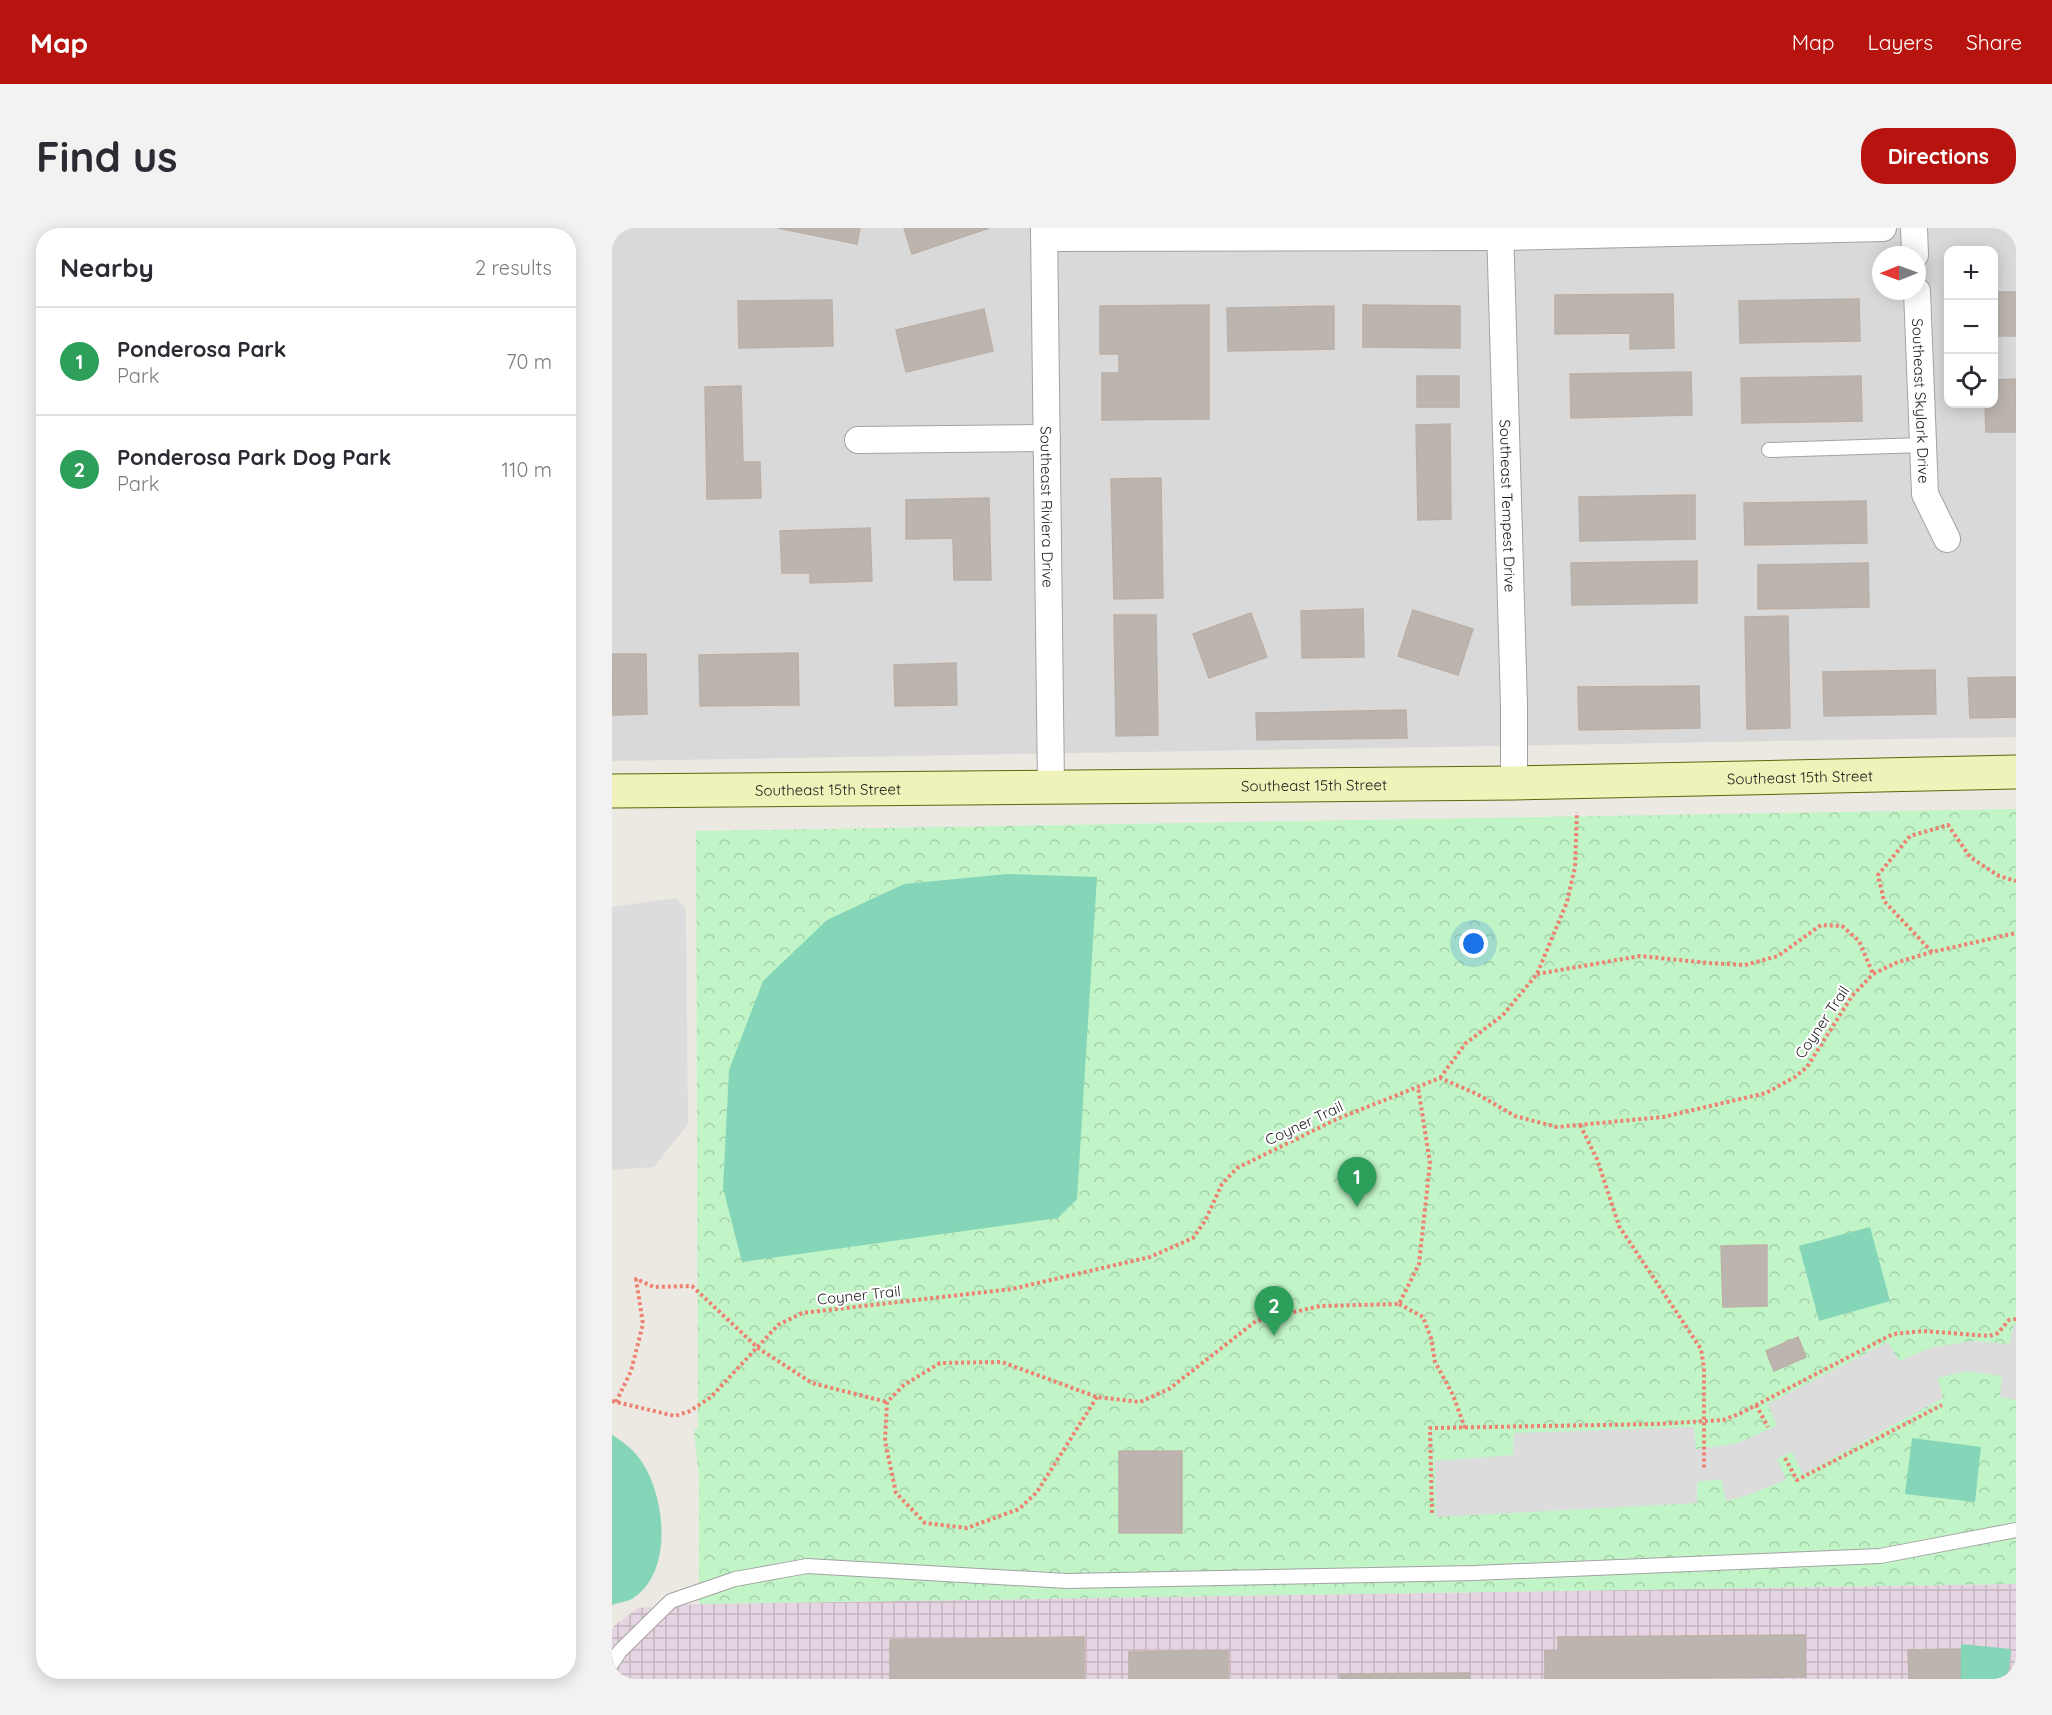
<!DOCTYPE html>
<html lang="en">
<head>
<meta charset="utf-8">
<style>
	body { margin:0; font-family:Quicksand,sans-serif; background:#f2f2f3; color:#2b2b33 }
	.controls { position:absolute; right:18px; top:18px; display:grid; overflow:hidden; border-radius:12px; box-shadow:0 3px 15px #0003 }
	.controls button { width:54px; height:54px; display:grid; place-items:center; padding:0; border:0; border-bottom:2px solid #e1e1e2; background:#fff; color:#2b2b33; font:30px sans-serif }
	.compass { position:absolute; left:1260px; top:18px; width:54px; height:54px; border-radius:50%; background:#fff; box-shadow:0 3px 15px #0003; rotate:269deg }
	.you { position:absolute; left:862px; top:716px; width:21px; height:21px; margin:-15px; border:4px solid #fff; border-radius:50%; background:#1a73e8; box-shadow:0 0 0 9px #1a73e833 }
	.badge { display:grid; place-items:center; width:39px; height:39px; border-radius:50%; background:#b71410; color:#fff; font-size:20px; font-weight:700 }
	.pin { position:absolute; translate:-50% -50px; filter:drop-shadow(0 2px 3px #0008) }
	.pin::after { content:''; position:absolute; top:32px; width:21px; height:18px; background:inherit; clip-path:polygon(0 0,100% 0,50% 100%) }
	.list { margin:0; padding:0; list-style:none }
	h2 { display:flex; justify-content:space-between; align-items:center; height:78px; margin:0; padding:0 24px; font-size:26px }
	h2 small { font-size:20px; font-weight:400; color:#7c7c81 }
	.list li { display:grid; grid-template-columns:39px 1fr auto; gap:18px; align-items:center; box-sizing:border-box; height:108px; padding:0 24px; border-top:2px solid #e1e1e2 }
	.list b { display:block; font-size:22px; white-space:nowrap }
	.list p { margin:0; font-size:20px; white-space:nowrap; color:#7c7c81 }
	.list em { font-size:20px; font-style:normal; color:#7c7c81 }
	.icon { flex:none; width:33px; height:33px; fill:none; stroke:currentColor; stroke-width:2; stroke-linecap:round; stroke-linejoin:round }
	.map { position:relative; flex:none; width:1404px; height:1451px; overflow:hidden; border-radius:24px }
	header { display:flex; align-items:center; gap:36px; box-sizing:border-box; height:84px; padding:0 30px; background:#b71410; color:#fff }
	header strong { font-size:28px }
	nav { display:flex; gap:33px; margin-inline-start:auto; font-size:21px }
	.intro { display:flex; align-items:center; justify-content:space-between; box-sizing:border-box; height:144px; padding:0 36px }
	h1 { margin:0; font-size:42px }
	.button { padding:15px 27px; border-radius:24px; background:#b71410; color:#fff; font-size:21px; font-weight:700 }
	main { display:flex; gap:36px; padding:0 36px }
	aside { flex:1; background:#fff; border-radius:24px; box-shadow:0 3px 15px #0003 }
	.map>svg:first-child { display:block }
	.residential { fill:#dad9d9; fill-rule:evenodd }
	.industrial { fill:url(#industrial-grid) }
	.park { fill:url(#park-crowns) }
	.pitch { fill:#85d6b9 }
	.parking { fill:#dcdcdc }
	.building { fill:#bcb5af; stroke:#bcb0a6; stroke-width:1.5 }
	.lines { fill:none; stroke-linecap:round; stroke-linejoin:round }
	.service-casing { stroke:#a3a3a3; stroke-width:16 }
	.minor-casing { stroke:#a3a3a3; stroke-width:28 }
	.secondary-casing { stroke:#5c680d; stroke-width:35 }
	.path { stroke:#ee8171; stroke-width:4; stroke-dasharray:3 3; stroke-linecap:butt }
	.service { stroke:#fff; stroke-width:14 }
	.minor { stroke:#fff; stroke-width:26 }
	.secondary { stroke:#eff3b9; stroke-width:33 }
	.labels { text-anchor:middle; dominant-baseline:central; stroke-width:4.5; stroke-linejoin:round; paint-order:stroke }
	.street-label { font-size:15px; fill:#1c1c1c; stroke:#fff }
</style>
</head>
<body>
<header>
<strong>Map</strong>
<nav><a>Map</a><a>Layers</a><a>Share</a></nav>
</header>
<div class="intro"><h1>Find us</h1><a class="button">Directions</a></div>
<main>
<aside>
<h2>Nearby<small>2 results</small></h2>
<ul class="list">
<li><span class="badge" style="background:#2e9e5b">1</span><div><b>Ponderosa Park</b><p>Park</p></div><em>70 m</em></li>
<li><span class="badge" style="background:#2e9e5b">2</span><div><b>Ponderosa Park Dog Park</b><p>Park</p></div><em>110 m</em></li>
</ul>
</aside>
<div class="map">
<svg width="1404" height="1451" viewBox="0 0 1404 1451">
	<defs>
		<pattern id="industrial-grid" width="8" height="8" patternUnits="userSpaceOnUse" patternTransform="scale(1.5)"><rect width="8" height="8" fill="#e5d4e1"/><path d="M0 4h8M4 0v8" fill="none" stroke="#c4b5c0"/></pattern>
		<pattern id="park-crowns" width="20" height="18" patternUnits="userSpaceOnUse" patternTransform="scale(1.5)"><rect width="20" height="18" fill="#c1f4c6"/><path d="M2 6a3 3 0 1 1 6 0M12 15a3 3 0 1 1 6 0" fill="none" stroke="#a5d1aa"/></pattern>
	</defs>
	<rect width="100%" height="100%" fill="#ece9e2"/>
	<path class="residential" d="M0 0H1404V509L0 533ZM1336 22H1382V176H1336ZM1269 27H1305V63H1269Z"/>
	<path class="industrial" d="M1404 1356V1451H0V1401L3 1397 26 1380 87 1376Z"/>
	<path class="park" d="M1404 581V1356L87 1376V1248L82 1203 86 1199 84 603Z"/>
	<path class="pitch" d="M395 646 485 649 465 971 446 990 130 1034 111 960 117 842 151 753 215 692 292 656Z
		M1258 999 1278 1073 1207 1093 1187 1018Z
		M0 1207C12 1214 22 1222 30 1234 54 1270 62 1348 18 1372 13 1374 5 1375 0 1377Z
		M1300 1210 1369 1219 1363 1274 1293 1266Z
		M1349 1416 1399 1421 1396 1451H1346Z"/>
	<path class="parking" d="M65 670 74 681 76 896 42 939 0 942V679Z
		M1402 1097H1404V1172L1388 1169 1390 1148 1354 1143 1326 1150 1331 1170 1191 1246 1180 1224 1165 1231 1174 1252 1136 1267 1114 1273 1109 1251 1085 1254V1275L824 1289 823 1233 901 1227 902 1205 1082 1199 1084 1221 1123 1216 1165 1198 1156 1176 1276 1114 1287 1133 1321 1119 1362 1113 1397 1116Z"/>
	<path class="building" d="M166 0H248L245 16Z
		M292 0H377L300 26Z
		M1382 64H1404V108H1382Z
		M1061 66 1062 120 1018 121V105L943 106V67Z
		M1247 71 1248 113 1128 115 1127 73Z
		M220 72 221 118 127 120 126 73Z
		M597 77V191L490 192V145H507V126H488V78Z
		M751 77 848 78V120L751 119Z
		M722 78V121L616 123 615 80Z
		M372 81 381 123 294 144 284 102Z
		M1079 144 1080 187 959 190 958 146Z
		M805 148H847V179H805Z
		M1249 148 1250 193 1130 195 1129 150Z
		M1404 151V204H1374L1373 176H1382V152Z
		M129 158 131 234H148L149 270 95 271 93 159Z
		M838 196 839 291 806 292 804 197Z
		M549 250 551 370 502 371 499 251Z
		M1083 267V311L968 313 967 269Z
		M377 270 379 352H342L341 310 294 311V272Z
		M1254 273 1255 315 1133 317 1132 275Z
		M258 300 260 353 198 355V345H170L168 303Z
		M1085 333V375L960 377 959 335Z
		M1256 335 1257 379 1146 381V337Z
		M751 381 752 429 690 430 689 383Z
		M801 382 861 401 846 447 786 428Z
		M639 385 655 429 597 450 581 406Z
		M502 387H544L546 507 504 508Z
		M1176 388 1178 500 1135 501 1133 389Z
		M186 425 187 477 88 478 87 427Z
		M0 426H34L35 486 1 487Z
		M344 435 345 477 283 478 282 437Z
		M1323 442 1324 486 1212 488 1211 444Z
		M1404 449V489L1358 490 1356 450Z
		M1087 458 1088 500 967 502 966 459Z
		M794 482 795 510 645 512 644 485Z
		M1155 1017V1078L1111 1079 1109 1018Z
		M1186 1109 1194 1129 1162 1143 1154 1123Z
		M507 1223H570V1305H507Z
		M1193 1407V1449L933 1451V1423H946V1409Z
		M472 1409V1451H278V1412Z
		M1348 1421V1451H1297L1296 1422Z
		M616 1423V1451H517V1424Z
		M858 1445V1451H728V1446Z"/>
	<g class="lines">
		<defs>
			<path id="service" d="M1157 222 1311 217
				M0 1435 8 1423 59 1373 123 1351 195 1338 455 1353 863 1345 1268 1328 1404 1302"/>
			<g id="minor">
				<path id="s1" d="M432 0 439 558"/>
				<path id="s2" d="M888 0 902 477V555"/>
				<path d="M1302 0 1303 27"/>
				<path d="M432 10 888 9 1271 0"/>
				<path id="s3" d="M1305 63 1313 266 1335 311"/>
				<path d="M246 212 435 210"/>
			</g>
			<g id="secondary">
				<path id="s4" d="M0 563 902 555 1404 544"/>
			</g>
		</defs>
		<use href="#service" class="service-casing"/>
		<use href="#minor" class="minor-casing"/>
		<use href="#secondary" class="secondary-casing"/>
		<path class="path" d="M1320 724 1272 673 1266 647 1298 608 1336 597 1358 629 1387 648 1404 653
			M925 746 1028 728 1097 735 1133 737 1166 728 1209 697 1230 698 1247 713 1261 746
			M828 850 854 815 891 787 925 746 955 674 963 639 965 584
			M968 897 985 931 1007 998 1089 1121 1092 1140V1240
			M787 1076 811 1089 819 1110 823 1134 841 1167 853 1200
			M485 1169 425 1264 407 1281 355 1300 313 1295 284 1265 273 1213 275 1174 292 1157 328 1135 390 1134 485 1169 528 1174 557 1161 644 1093 708 1078 787 1076 807 1036 818 935 806 859
			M0 1173 63 1188 78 1183 99 1169 166 1097 190 1085 400 1061 538 1029 581 1010 593 993 610 956 625 940 725 891 828 850 865 866 903 888 945 899 1051 889 1154 865 1183 849 1195 839 1240 768 1261 746 1286 734 1320 724 1404 705
			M4 1174 19 1143 31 1096 24 1051 42 1059 80 1058 146 1120 200 1155 275 1174
			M1144 1177 1156 1199
			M1173 1230 1185 1252 1330 1177
			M820 1285 818 1200 1045 1196 1111 1192 1127 1186 1281 1106 1312 1103 1377 1108 1386 1105 1397 1092 1404 1091"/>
		<use href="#service" class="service"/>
		<use href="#minor" class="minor"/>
		<use href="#secondary" class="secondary"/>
	</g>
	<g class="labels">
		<g class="street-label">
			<text stroke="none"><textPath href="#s3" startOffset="110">Southeast Skylark Drive</textPath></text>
			<text stroke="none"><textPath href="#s2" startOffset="278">Southeast Tempest Drive</textPath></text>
			<text stroke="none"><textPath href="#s1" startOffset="279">Southeast Riviera Drive</textPath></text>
			<text stroke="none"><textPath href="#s4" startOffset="1188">Southeast 15th Street</textPath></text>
			<text stroke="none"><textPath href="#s4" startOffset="702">Southeast 15th Street</textPath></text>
			<text stroke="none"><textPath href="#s4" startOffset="216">Southeast 15th Street</textPath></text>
			<text transform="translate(1210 794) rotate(-56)">Coyner Trail</text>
			<text transform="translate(692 895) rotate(-25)">Coyner Trail</text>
			<text transform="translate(247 1067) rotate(-6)">Coyner Trail</text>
		</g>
	</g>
</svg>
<div class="controls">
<button>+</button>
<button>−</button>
<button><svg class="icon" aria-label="locate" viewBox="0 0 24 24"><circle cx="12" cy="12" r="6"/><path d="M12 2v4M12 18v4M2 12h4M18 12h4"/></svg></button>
</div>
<svg class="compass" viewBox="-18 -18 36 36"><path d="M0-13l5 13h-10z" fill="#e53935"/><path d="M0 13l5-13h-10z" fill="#7c7c81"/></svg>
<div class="you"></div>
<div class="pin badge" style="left:745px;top:979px;background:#2e9e5b">1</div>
<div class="pin badge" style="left:662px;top:1108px;background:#2e9e5b">2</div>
</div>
</main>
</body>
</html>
